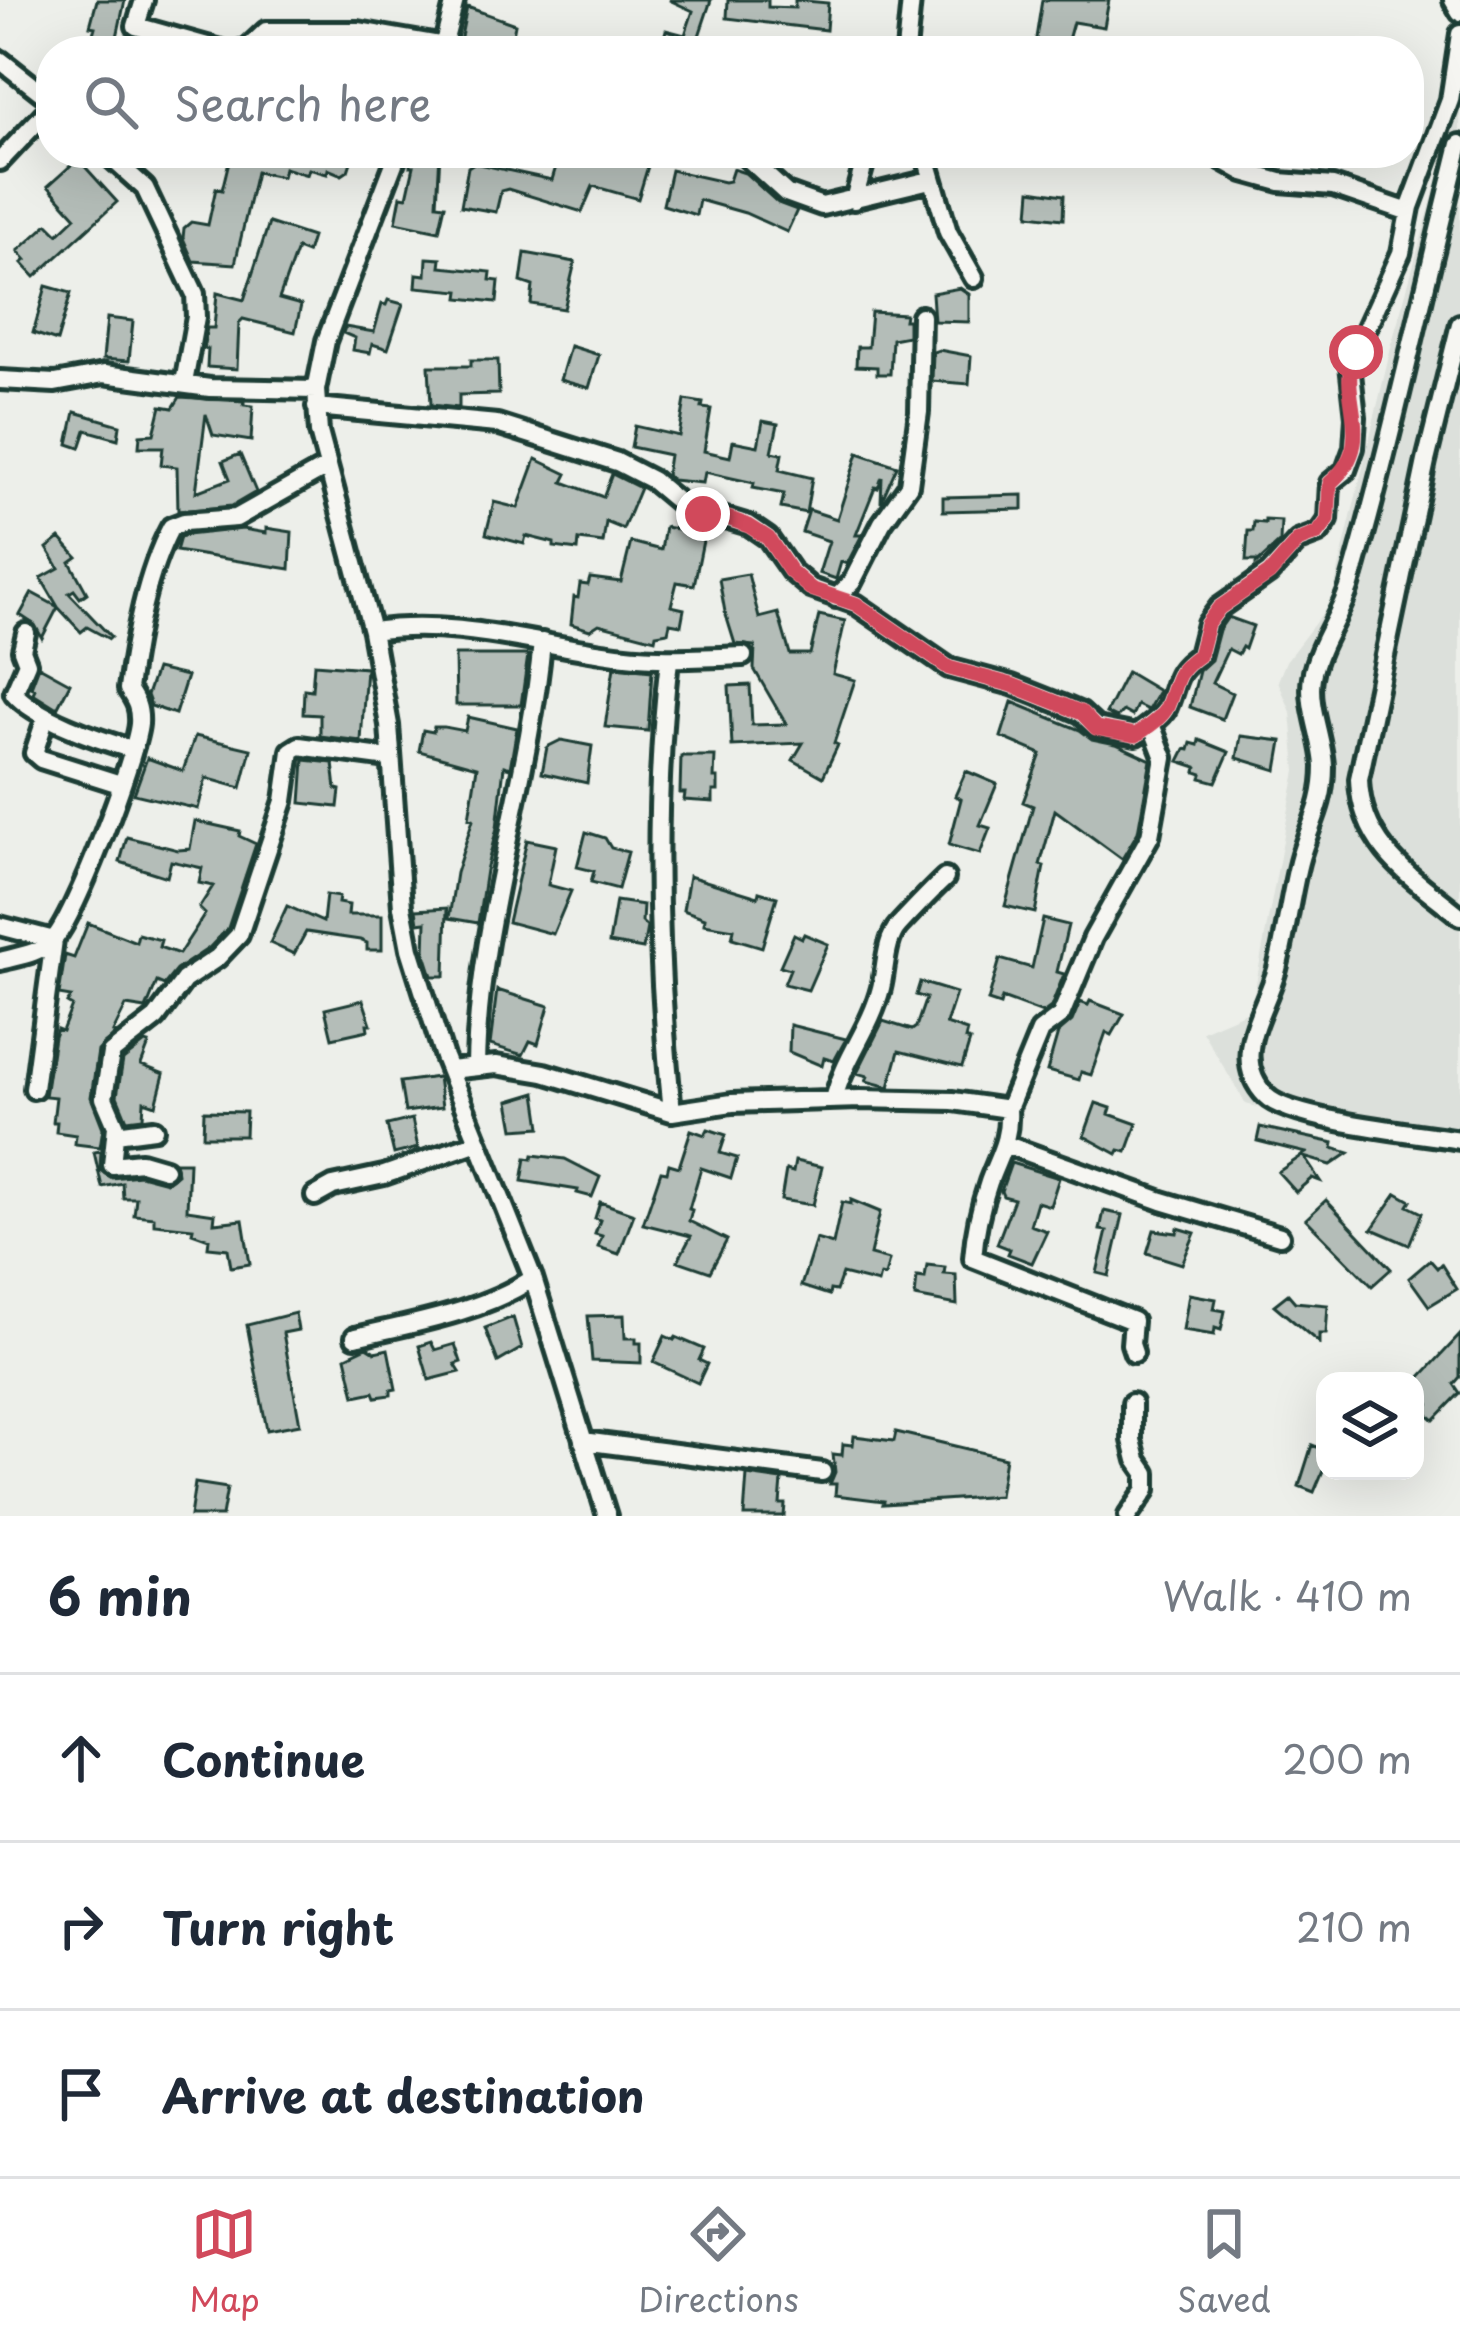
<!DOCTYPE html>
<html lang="en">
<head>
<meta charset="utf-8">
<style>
	body { margin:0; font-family:"Playpen Sans",sans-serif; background:#f6f6f7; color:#1f2937 }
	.controls { position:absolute; right:36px; bottom:36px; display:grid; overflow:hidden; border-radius:24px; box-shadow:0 12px 48px #0002 }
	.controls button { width:108px; height:108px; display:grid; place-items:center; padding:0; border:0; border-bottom:3px solid #e0e1e3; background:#fff; color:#1f2937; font:60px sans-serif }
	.stop { position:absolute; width:36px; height:36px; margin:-27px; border:9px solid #d1495b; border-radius:50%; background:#fff }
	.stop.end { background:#d1495b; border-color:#fff; box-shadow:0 3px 12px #0008 }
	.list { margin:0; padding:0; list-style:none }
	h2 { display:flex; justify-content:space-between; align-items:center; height:156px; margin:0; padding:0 48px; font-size:51px }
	h2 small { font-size:39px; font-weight:400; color:#747a83 }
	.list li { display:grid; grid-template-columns:78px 1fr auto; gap:36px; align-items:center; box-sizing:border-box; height:168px; padding:0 48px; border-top:3px solid #e0e1e3 }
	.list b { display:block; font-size:45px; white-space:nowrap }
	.list em { font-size:39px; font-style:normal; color:#747a83 }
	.icon { flex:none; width:66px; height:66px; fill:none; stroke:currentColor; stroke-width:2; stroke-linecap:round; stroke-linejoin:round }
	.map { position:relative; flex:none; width:1460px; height:1516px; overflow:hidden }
	.search { position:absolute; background:#fff; box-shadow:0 12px 48px #0002; left:36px; right:36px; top:36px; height:132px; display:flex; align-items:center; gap:30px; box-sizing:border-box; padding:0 42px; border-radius:48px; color:#747a83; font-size:45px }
	.sheet { height:660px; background:#fff }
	nav { display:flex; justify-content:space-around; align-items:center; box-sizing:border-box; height:168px; border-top:3px solid #e0e1e3; background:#fff; font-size:33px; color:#747a83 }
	nav a { display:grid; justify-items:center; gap:6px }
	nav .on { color:#d1495b }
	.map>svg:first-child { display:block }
	.built { fill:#dce0db }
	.building { fill:#b4bdb8; stroke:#1f3d34; stroke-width:3 }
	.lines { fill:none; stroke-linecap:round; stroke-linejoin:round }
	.minor-casing { stroke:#1f3d34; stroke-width:26 }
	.minor { stroke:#f6f6f2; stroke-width:16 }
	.route { stroke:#d1495b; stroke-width:15 }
</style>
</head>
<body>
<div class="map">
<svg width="1460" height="1516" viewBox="0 0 1460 1516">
	<rect width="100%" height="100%" fill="#edefea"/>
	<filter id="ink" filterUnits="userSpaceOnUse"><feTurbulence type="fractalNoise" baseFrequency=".00833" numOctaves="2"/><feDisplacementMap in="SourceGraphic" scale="24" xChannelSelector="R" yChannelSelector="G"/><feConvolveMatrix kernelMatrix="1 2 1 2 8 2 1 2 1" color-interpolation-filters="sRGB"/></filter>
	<g filter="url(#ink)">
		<path class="built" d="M1460 100V1153L1339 1130 1246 1104 1202 1031 1251 1010 1296 771 1291 712 1278 681 1286 661 1331 602 1394 335Z"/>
		<path class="building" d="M97 0H125L114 51H88L95 27 90 26Z
			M669 0H711L698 39 726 48 725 51H660L666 30 685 35 693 11Z
			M728 0H768V7L795 8V0L828 3 826 30 727 18Z
			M1042 0H1109L1104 27 1073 22 1065 51H1034Z
			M467 7 515 24 510 51H458Z
			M231 153H354L348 171 342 175 328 169 327 174 309 169 307 175 284 168 282 177 256 172 235 264 193 261 183 238 184 228 191 222 208 225 216 188 222 190Z
			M411 153H440L437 204 445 205 439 231 396 222 401 196 407 197 414 166H410Z
			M560 153H652L638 199 593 186 582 212 508 189 501 191 496 212 461 206 468 167 474 163 552 180Z
			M78 159 117 202 35 277 22 263 26 260 18 251 48 224 58 234 76 217 48 186Z
			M733 169 745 173 778 203 797 210 787 232 745 213 699 200 696 215 663 205 671 170 724 182 729 181Z
			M1031 190 1064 195 1063 219 1029 215Z
			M269 223 312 237 307 253 297 249 279 299 301 305 295 332 243 319 239 323 237 369 207 367 208 349H203L207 328H214L217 293 244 300Z
			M525 253 575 262 564 309 531 304 533 286 521 282Z
			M427 258 441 259 440 267 491 272 490 280 499 281 497 302 459 298 460 291 416 287 417 274 426 275Z
			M46 286 71 293 57 341 33 333Z
			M960 288 969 294V322L934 321 932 293Z
			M388 300 403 304 388 349 372 344 370 353 353 350 355 338 343 333 345 327 374 332 382 304 386 305Z
			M871 312 905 314 904 320H908V336L892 339 890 374H877V367L856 366 857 347H868Z
			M107 318 133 321 129 361 103 359Z
			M570 346 599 355 589 388 560 380Z
			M939 350 971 356 969 384 932 381 933 352Z
			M471 360H498L499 394 459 395V408L431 405 429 366H471Z
			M180 397 244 401V405L253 406 251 441 213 435 206 414 196 492 230 479 223 461 240 454 256 492 232 506 178 511 177 467 161 465 163 447H139L140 435 154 434 161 406 173 408Z
			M685 400 703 403 702 408 711 409 704 451 730 457 733 441 758 446 763 421 778 424 772 452 782 454 779 470 812 478 806 513 781 508 784 494 753 488 754 483 705 472 703 483 672 480 666 475 669 455 631 447 635 426 679 436Z
			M75 412 120 425 118 439 86 430 80 448 68 444Z
			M858 453 897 466 881 502 882 477 878 488 875 487 856 535H862L847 564 841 562 836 579 819 573 829 541 802 532 809 510 837 519Z
			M536 459 567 474 563 482 603 497 612 474 640 488 623 529 606 522 603 543 579 540 578 550 554 547V543L526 536 524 544 486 534 494 502 518 508Z
			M1023 495V509L943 511V497Z
			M1265 520 1281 521 1280 542 1256 564V561H1246L1248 531H1253L1254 522 1265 523Z
			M685 522 706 526 694 585 677 582 671 606 684 609 681 625 670 623 668 632 656 634 655 639 599 624 590 630 571 624 574 597 578 598 580 584 588 585 590 578 621 582 631 542 661 550 665 527 683 530Z
			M266 528 292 532 290 569 176 551 180 537 187 535 243 529 266 533Z
			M60 538 77 557 70 562 87 593 80 598 74 590 69 593 111 637 109 639 87 627 81 632 58 607 42 638 35 625 20 615 32 593 58 607 41 578 59 568 47 548Z
			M748 574 759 618 778 613 790 654H810L819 615 845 621 833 674 855 680 834 743 838 745 823 777 793 760 803 743 732 746 729 686 750 685 752 725 786 724 754 669 755 646 735 644 725 612 719 579Z
			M1228 617 1253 626 1245 649 1242 647 1238 654 1228 649 1212 683 1232 693 1222 719 1190 707 1199 671 1211 660 1219 630Z
			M455 655H528L521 705H456Z
			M314 664 366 668 361 741 320 736V715L303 714 304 689 312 690Z
			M39 666 70 683 57 708 33 693 35 689 31 687Z
			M614 667 652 671 648 731 605 727Z
			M156 669 187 676 175 714 151 706 147 695Z
			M1127 672 1159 691 1148 710 1137 705 1132 716 1123 711 1116 718 1106 713Z
			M1012 702 1080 730 1092 739 1116 744 1151 760 1138 832 1122 859 1055 810 1040 865 1044 866 1035 913 1005 906 1033 806 1023 802 1041 754 1001 737Z
			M468 717 517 728 510 768 504 766 497 828 486 870 478 923 449 918 456 873 473 819 469 818 477 767 419 751 423 730 433 732 434 727H444L465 731Z
			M195 736 251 749 241 788 206 778 198 809 134 794 147 758 183 771Z
			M1241 736 1282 741 1277 770 1237 758Z
			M561 740 592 746 587 783 542 773 547 747Z
			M1199 740 1229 752 1216 782 1201 778 1202 774 1196 772 1197 767 1179 761 1185 749 1189 750 1191 743 1198 745Z
			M681 756H715L714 778H718V791H713V802L684 800 685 793H680Z
			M304 760 333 763 336 789 340 790 338 807 301 803Z
			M966 771 997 784 980 825 990 828 980 854 949 845 961 799 955 796Z
			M195 821 240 831 239 836 256 844 228 928 209 948 176 970 164 985 157 982 146 1009 126 1006 113 1032 116 1033 98 1051 91 1097 103 1128 100 1147 75 1144 76 1135 56 1132 57 1122H53L56 1097 45 1096 54 1037 57 1029 62 1031 72 1006 67 1003 71 997 59 995 65 955 74 958 88 923 136 942 138 934 161 940 159 947 179 954 205 914 199 908 213 886 199 883 202 868 171 861 167 877 120 862 127 837 178 850 190 849Z
			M586 832 605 838 611 848 628 852 618 889 591 882 594 871 577 867Z
			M527 840 556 846 548 885 571 891 553 934 508 922Z
			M689 876 758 897 759 892 777 897 762 947 732 938 734 929 704 924 705 918 683 910Z
			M326 895 339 897 338 903 349 905 348 915H382V950H367V943L360 940 306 932 294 954 270 943 287 906 323 922Z
			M616 901 643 905 642 922 647 927 643 949 609 943Z
			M447 908 445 976H432L425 954 426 922 418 923 416 910Z
			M1043 919 1068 925 1057 972 1064 974 1051 1007 1043 1013 1002 998 1000 1005 988 1001 1000 959 1032 968Z
			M794 934 802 938 804 934 828 944 808 990 784 984 790 969 780 966Z
			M920 982 956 993 946 1024 967 1031 965 1039 970 1041 962 1067 899 1051 889 1087 866 1081 868 1076 857 1073 883 1021 912 1030 916 1027 926 998 916 995Z
			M497 990 549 1006 538 1044 530 1041 523 1055 490 1045Z
			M363 1000 371 1024H367L368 1030 332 1038 325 1009Z
			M1090 1001 1124 1014 1112 1035 1106 1032 1091 1075 1081 1072 1079 1080 1047 1071 1058 1033 1072 1021 1080 1002 1088 1005Z
			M790 1025 846 1039 834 1061 824 1058 822 1066 789 1052Z
			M145 1043 149 1044 141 1065 164 1074 156 1105 144 1101 143 1118 127 1120 117 1096 123 1060Z
			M438 1077 442 1107 405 1112 400 1082Z
			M536 1093 541 1127 514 1129 509 1101Z
			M1096 1103 1111 1108 1109 1114 1137 1124 1127 1152 1119 1150 1117 1154 1084 1136Z
			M204 1111 246 1112 245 1136H203Z
			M412 1119 418 1148 394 1154 387 1125Z
			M1260 1127 1334 1143 1333 1148 1349 1153 1331 1165 1304 1157 1320 1181 1312 1178 1296 1192 1278 1172 1306 1153 1257 1141Z
			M708 1129 726 1135 720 1153 737 1158 731 1178 701 1168 689 1209 692 1210 689 1221 727 1240 710 1272 678 1261 691 1236 643 1224 661 1171 667 1172 669 1164 679 1167 691 1130 705 1135Z
			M101 1151 100 1170 112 1178 140 1175 167 1182 177 1174 175 1162H189L187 1210 215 1214 214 1223 243 1220 250 1264 231 1267 228 1249 208 1247 209 1239 192 1233 193 1228 154 1224V1217L134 1215 136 1198H123L122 1183 102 1187 94 1152Z
			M533 1155 565 1159 600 1177 592 1197 577 1193 578 1190 522 1181 526 1158 532 1159Z
			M795 1161 822 1167 813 1205 781 1200 786 1170 793 1172Z
			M1011 1163 1059 1178 1050 1206 1037 1202 1030 1225 1047 1231 1032 1263 1008 1254 1010 1249 997 1244 1014 1199 1003 1196 1001 1191Z
			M1397 1193 1411 1201 1408 1206 1422 1213 1409 1245 1372 1229Z
			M851 1200 880 1212 870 1255 889 1260 885 1276 880 1275 878 1283 842 1274 836 1291 830 1290 829 1295 801 1286 816 1239 833 1244 842 1202 851 1204Z
			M1326 1200 1391 1269 1372 1286 1306 1219Z
			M600 1202 634 1214 619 1254 598 1247 602 1236 595 1234 600 1220 595 1218Z
			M1104 1211 1123 1215 1109 1276 1097 1273 1107 1231 1100 1230Z
			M1178 1228 1195 1233 1182 1264 1147 1253 1154 1230 1177 1233Z
			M1430 1260 1437 1268 1441 1264 1457 1289 1429 1306 1409 1278Z
			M927 1265 945 1267 944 1274 956 1275 957 1305 915 1297 917 1277 925 1278Z
			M1189 1294 1216 1299 1214 1309 1225 1311 1221 1330 1215 1328 1214 1335 1183 1330Z
			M1288 1294 1295 1302 1328 1305 1326 1334H1319V1343L1274 1305Z
			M295 1313 298 1330 283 1333 300 1424 267 1430 247 1325Z
			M624 1315 625 1338H636V1343H641V1363L592 1361 588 1316Z
			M513 1317 522 1348 498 1362 485 1328Z
			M1460 1335V1377L1454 1384 1460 1393 1434 1420 1423 1410 1429 1404 1415 1390V1383Z
			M665 1336 674 1340 676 1337 704 1349 699 1360 707 1364 698 1383 653 1362Z
			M431 1342 435 1350 455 1344 461 1362 455 1364 460 1372 429 1380 419 1346Z
			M367 1347 375 1352 388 1349 396 1389 391 1390V1395L376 1397 374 1392 355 1396 346 1357Z
			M896 1432 1005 1458 999 1496 883 1504 884 1501 835 1495 836 1484H830L835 1472 833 1454 842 1455 843 1444 853 1445 854 1436 894 1441Z
			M1312 1445 1325 1450V1466L1314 1492 1299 1486Z
			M747 1475 782 1480 780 1504H785L784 1516H744Z
			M195 1483 227 1488 222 1516H190Z"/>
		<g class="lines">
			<defs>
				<path id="minor" d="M144 0 136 26 225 51
					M1453 0 1460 12
					M238 51 248 48 266 31H358L445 46
					M442 51 455 0
					M906 51 911 0
					M0 60 51 100
					M1460 144C1423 291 1392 440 1350 585 1340 617 1318 644 1312 677 1307 706 1323 738 1324 767 1324 808 1308 827 1299 862 1290 898 1286 934 1277 969 1266 1010 1228 1057 1266 1096 1289 1120 1423 1134 1460 1140
					M106 153 145 188 195 294 196 317 184 383
					M398 153 326 341 316 390 319 432 372 631 389 725 402 907 410 949 444 1057 533 1278 607 1516
					M742 153 786 193 822 206 930 180
					M925 153 948 232 974 278
					M1210 153 1244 172 1280 182 1333 186 1409 212
					M0 161 51 107
					M854 200 867 153
					M1460 324 1426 461 1359 779C1361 847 1412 877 1460 916
					M0 380 55 383 104 374 210 388 316 390
					M316 407 497 424 617 462 652 480 682 505 749 525 768 538 791 571 811 588 856 604 949 668 1012 685 1060 704 1081 713 1096 727 1136 735C1146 727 1162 718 1167 707 1178 681 1173 673 1199 655L1207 624 1219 608 1269 573 1298 541 1319 533 1328 520 1330 483 1346 470 1354 448 1356 417 1350 365 1401 253 1410 207 1450 100 1460 34
					M836 598 852 582 882 523 909 485 919 412 921 316
					M372 631C450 619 527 642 603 653 650 661 696 658 743 656
					M26 633 22 650 27 663 14 693C35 718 99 740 131 749
					M669 660C652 809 657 963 672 1112
					M46 717 34 753 41 759 120 784
					M0 926 54 940 34 1089
					M0 961C18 956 38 954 52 941 74 921 136 756 139 724 140 708 136 701 128 689 135 636 146 574 171 527L184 522 236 518 328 466
					M476 1066C478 922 529 785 542 642
					M450 1070 496 1065 544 1073 672 1112 732 1103 860 1099 953 1101 1008 1109C1010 1139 999 1155 989 1182 980 1208 975 1231 973 1258L1133 1321 1131 1344 1134 1353
					M834 1100C843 1060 871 1028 881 988 886 968 885 940 899 925 914 909 929 893 945 878
					M1008 1109 1040 1031 1061 1015 1093 938 1150 836 1164 758 1151 724
					M116 1134 154 1129
					M1007 1145 1162 1201 1280 1236
					M165 1169 141 1162 112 1165 116 1126 104 1098 111 1053 156 1018 184 980 217 958 239 935 284 801 291 751 299 746 389 758
					M315 1196 333 1186 384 1175 478 1142
					M355 1337C411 1324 486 1311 533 1278
					M583 1441 822 1472
					M1128 1516 1146 1490V1473L1137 1460 1132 1440V1403"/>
			</defs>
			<use href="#minor" class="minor-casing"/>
			<use href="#minor" class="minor"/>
		</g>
	</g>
	<g class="lines" filter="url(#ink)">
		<path class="route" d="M703 514H717L749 526 768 538 790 571 811 589 856 604 949 668 1012 685 1060 704 1082 713 1096 728 1136 735C1146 728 1162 718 1167 707 1178 681 1173 673 1199 655L1207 624 1219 608 1269 574 1298 541 1318 533 1328 520 1330 483C1381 439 1334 396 1356 352"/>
	</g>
</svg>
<div class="controls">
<button><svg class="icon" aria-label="layers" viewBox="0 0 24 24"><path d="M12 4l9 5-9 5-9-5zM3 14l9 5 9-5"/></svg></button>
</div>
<div class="stop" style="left:1356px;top:352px"></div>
<div class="stop end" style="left:703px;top:514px"></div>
<div class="search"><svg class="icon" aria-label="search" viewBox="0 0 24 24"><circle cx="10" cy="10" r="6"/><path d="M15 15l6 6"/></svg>Search here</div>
</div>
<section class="sheet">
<h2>6 min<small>Walk · 410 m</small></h2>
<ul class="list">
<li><svg class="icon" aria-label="ahead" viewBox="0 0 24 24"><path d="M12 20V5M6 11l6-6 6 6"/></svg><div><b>Continue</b></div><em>200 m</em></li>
<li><svg class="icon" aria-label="right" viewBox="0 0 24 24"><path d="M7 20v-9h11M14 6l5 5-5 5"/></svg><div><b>Turn right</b></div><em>210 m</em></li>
<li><svg class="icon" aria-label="arrive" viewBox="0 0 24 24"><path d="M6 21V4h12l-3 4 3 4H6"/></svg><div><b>Arrive at destination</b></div></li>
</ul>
</section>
<nav>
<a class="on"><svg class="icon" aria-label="map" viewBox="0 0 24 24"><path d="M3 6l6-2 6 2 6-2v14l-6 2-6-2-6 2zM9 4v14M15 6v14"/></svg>Map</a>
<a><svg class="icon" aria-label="directions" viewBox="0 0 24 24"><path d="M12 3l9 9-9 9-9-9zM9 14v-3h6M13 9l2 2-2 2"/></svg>Directions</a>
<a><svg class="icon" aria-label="saved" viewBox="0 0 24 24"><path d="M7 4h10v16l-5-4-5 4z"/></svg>Saved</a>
</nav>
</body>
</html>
